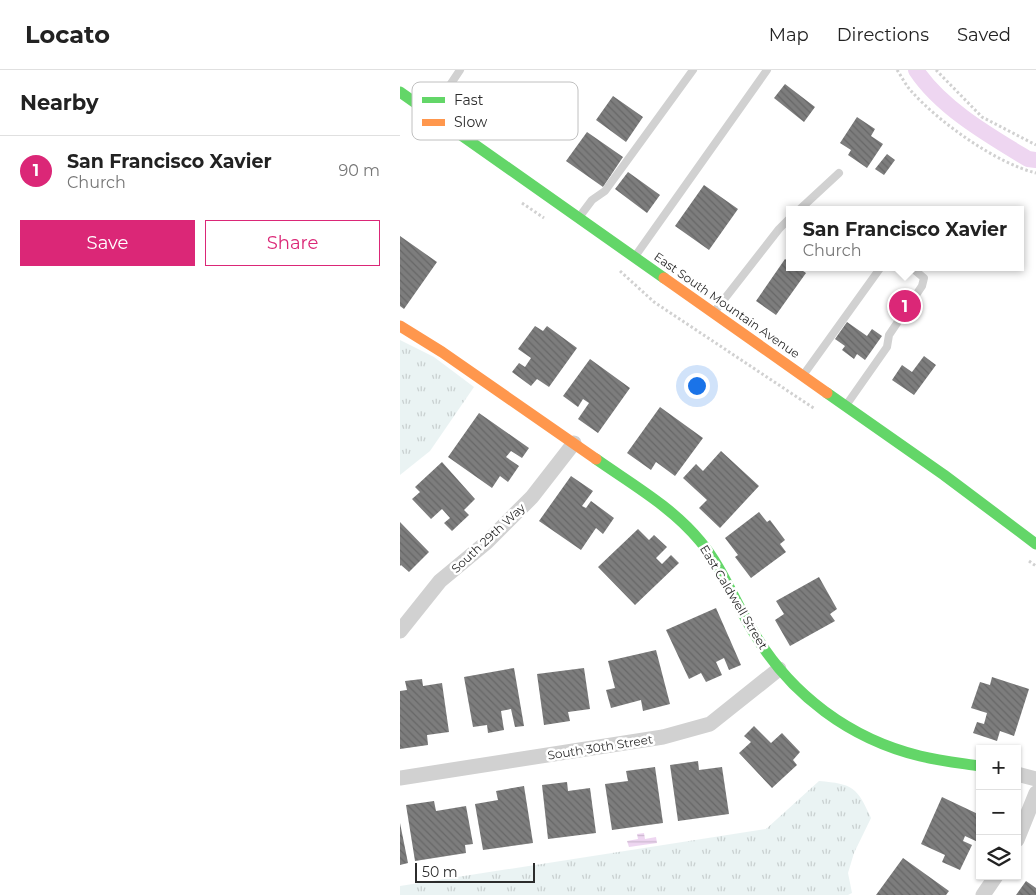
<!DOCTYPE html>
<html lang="en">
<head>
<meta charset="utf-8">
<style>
	body { margin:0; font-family:Montserrat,sans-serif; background:#f2f2f2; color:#222 }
	.controls { position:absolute; right:15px; bottom:15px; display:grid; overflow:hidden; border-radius:0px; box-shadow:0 1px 4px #0004 }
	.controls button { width:45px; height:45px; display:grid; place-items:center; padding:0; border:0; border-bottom:1px solid #e0e0e0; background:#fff; color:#222; font:25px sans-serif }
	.scale { position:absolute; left:15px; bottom:12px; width:120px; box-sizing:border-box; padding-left:5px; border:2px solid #2c2c2c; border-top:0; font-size:14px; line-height:18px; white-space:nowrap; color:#2c2c2c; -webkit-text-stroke:4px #fff; paint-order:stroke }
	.you { position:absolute; left:296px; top:315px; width:18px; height:18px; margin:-12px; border:4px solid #fff; border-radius:50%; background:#1a73e8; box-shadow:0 0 0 8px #1a73e833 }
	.badge { display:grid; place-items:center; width:32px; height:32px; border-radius:50%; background:#db2777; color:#fff; font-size:16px; font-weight:700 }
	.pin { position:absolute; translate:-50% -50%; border:2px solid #fff; box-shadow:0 1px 5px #0006 }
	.popup { position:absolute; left:386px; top:136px; width:238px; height:65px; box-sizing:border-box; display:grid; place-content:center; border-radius:0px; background:#fff; filter:drop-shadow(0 1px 4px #0005); font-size:16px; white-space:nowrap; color:#767676 }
	.popup b { font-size:19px; color:#222 }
	.popup::after { content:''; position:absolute; left:50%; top:100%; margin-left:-10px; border:10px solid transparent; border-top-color:#fff }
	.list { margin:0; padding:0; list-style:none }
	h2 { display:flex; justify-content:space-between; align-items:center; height:65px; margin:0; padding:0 20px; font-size:21px }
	h2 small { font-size:16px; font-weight:400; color:#767676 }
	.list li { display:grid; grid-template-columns:32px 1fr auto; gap:15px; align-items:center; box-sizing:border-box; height:70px; padding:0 20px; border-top:1px solid #e0e0e0 }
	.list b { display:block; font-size:19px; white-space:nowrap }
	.list p { margin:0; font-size:16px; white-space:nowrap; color:#767676 }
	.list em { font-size:16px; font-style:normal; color:#767676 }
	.actions { display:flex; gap:10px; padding:15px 20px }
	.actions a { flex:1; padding:11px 0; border:1px solid #db2777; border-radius:0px; text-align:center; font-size:18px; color:#db2777 }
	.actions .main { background:#db2777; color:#fff }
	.icon { flex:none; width:28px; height:28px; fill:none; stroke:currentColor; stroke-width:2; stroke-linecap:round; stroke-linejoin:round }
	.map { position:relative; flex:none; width:636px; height:825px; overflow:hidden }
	header { display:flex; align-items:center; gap:30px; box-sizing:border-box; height:70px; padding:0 25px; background:#fff; border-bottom:1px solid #e0e0e0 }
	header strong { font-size:24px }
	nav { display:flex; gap:28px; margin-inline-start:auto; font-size:18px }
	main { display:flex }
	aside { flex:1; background:#fff }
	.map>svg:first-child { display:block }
	.grass { fill:url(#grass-tufts) }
	.water { fill:url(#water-rules) }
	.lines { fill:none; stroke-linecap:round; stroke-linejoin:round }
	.canal { stroke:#eed6f1; stroke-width:16 }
	.building { fill:url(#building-back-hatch) }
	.path { stroke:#d1d1d1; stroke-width:3; stroke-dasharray:2.5 2.5; stroke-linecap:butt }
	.lane { stroke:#d1d1d1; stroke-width:8 }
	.street { stroke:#d1d1d1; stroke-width:15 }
	.fast { stroke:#63d668; stroke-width:11 }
	.slow { stroke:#ff974d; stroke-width:11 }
	.labels { text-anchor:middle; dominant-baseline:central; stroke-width:5; stroke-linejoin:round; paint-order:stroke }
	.street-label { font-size:12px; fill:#2c2c2c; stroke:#fff }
	.key { fill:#fff; stroke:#c0c0c0; stroke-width:1 }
	.key-label { font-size:14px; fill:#2c2c2c }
</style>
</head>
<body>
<header>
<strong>Locato</strong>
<nav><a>Map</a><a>Directions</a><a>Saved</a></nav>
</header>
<main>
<aside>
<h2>Nearby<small></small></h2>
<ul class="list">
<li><span class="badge">1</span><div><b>San Francisco Xavier</b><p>Church</p></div><em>90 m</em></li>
</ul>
<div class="actions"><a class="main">Save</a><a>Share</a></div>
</aside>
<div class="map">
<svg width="636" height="825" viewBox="0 0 636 825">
	<defs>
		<pattern id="grass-tufts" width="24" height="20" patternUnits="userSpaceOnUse" patternTransform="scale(1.25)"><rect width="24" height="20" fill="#eaf3f3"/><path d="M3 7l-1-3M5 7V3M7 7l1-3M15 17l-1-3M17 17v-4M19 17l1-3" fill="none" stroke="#c9d0d0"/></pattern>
		<pattern id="water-rules" width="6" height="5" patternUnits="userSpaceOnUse" patternTransform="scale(1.25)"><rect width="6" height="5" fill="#eed6f1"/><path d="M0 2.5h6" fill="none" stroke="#ccb8cf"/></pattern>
		<pattern id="building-back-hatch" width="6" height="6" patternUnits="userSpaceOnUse" patternTransform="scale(1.25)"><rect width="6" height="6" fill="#7d7d7d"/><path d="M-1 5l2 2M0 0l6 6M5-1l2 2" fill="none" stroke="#676767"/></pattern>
	</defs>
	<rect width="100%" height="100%" fill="#fff"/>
	<path class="grass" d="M0 270 34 287 74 317 30 381 0 405Z
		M419 711C453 714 457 717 471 748L454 783 448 803 452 823 448 825H0V816L366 759Z"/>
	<path class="water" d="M244 763 245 769 256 767 257 773 229 777 227 771 238 769 237 764Z"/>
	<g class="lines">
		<path class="canal" d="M516 0C541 38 590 66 628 89L636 90"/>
	</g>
	<path class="building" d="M385 14 415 37 404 52 374 28Z
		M213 26 243 47 226 72 196 50Z
		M457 47 475 59 471 66 483 74 467 98 448 85 451 80 440 73Z
		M187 62 223 87 203 117 166 91Z
		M487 84 495 90 484 105 475 99Z
		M228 102 260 125 247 143 215 119Z
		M304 115 338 139 309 180 275 156Z
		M0 166 37 192 4 239 0 236Z
		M385 189 390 192V197H397L406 203 376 245 356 231Z
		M447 252 467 266 472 259 482 266 465 290 457 284 454 289 442 280 445 276 435 269Z
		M135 256 143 261 147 256 177 278 149 317 137 309 131 316 112 302 119 293 125 297 131 288 118 279Z
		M524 286 536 295 514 325 492 310 502 295 512 302Z
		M190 289 230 318 198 363 178 349 189 333 183 329 178 337 163 326Z
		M260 337 303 368 275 406 256 392 251 400 227 383Z
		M79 343 129 378 122 388 111 381 106 387 119 396 108 412 100 406 92 418 48 387Z
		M321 381 359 416 320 458 299 438 307 430 283 408 296 394 303 401Z
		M42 392 75 429 64 440 69 445 52 461 44 453 50 448 42 439 31 449 12 429 20 422 15 417Z
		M171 406 193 421 182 436 186 438 191 431 214 448 203 464 196 458 181 480 139 451Z
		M359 442 367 452 370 450 385 470 380 474 386 482 351 508 335 487 338 485 325 468Z
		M0 452 29 482 9 502 1 495 0 496Z
		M238 459 249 470 254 465 267 477 256 488 262 494 271 485 279 493 235 535 198 497Z
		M419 507 437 539 430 544 435 551 390 576 375 550 384 544 376 531Z
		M316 538 341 595 329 600 324 588 316 592 322 605 306 612 301 603 289 609 266 560Z
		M256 580 270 634 243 641 241 630 211 638 206 620 215 618 208 591Z
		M114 598 124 656 115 657 111 639 101 641 104 660 88 663 87 655 73 657 64 607Z
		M184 598 190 639 168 642 170 651 144 655 137 604Z
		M592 607 629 619 614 666 600 661 597 671 573 663 577 652 584 654 587 643 571 638 580 612 590 615Z
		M22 609 23 616 42 613 49 662 27 665 28 675 0 679V621L7 620 5 611Z
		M354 656 371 673 382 663 400 682 393 690 397 695 372 718 339 683 351 672 344 666Z
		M298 691 299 700 322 697 329 744 278 751 270 695Z
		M255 697 263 753 212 760 205 714 228 711 226 701Z
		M167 712 168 721 190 718 196 763 148 769 142 715Z
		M124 716 133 773 83 780 75 734 98 730 96 721Z
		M542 727 580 745V773L565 766 563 771 572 775 560 800 542 792 545 785 521 774Z
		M34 731 36 741 66 736 73 774 65 775 66 783 15 791 6 735Z
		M0 753 8 793 0 795Z
		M503 788 549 821 546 825H476Z
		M626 811 636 818V825H616Z"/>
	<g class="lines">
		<path class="path" d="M497 0C502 7 506 16 512 22 540 53 596 93 636 103
			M536 0 582 47 636 75
			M122 133 144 148
			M220 201 254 232 415 339
			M629 491 636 496"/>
		<path class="lane" d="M32 42 60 0
			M399 140 439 103
			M180 146 192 130 205 121 293 0
			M236 185 367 0
			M315 241 379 159 390 148
			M404 304 481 197
			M447 334 487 277 489 265 522 216 524 208 511 197"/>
		<path class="street" d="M0 561 40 511 87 472 132 427 174 373
			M617 704 636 709
			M0 708 263 667 310 654 379 599
			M617 770 636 723
			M583 825 596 806"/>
		<path class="fast" d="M0 22 264 208
			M427 323 544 405 636 474
			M196 389C233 415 272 437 300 471 323 498 335 533 354 563 391 625 450 669 520 686 540 691 560 693 580 696"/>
		<path class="slow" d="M264 208 427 323
			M0 256 42 282 196 389"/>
	</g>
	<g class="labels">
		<g class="street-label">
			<text transform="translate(327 235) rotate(35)">East South Mountain Avenue</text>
			<text transform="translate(88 468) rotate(-43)">South 29th Way</text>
			<text transform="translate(334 527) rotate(59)">East Caldwell Street</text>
			<text transform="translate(200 677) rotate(-9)">South 30th Street</text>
		</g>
	</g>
	<rect x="12" y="12" width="166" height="58" rx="8" class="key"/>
	<rect x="22" y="27" width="23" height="6" fill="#63d668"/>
	<rect x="22" y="49" width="23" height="7" fill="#ff974d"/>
	<g class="key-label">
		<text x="54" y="35">Fast</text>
		<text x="54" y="57">Slow</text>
	</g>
</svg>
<div class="controls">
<button>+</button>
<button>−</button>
<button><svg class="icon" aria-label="layers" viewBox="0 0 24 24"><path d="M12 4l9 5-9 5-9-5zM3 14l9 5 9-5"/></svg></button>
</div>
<div class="scale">50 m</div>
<div class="you"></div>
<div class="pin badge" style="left:505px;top:236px">1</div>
<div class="popup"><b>San Francisco Xavier</b>Church</div>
</div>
</main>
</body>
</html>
